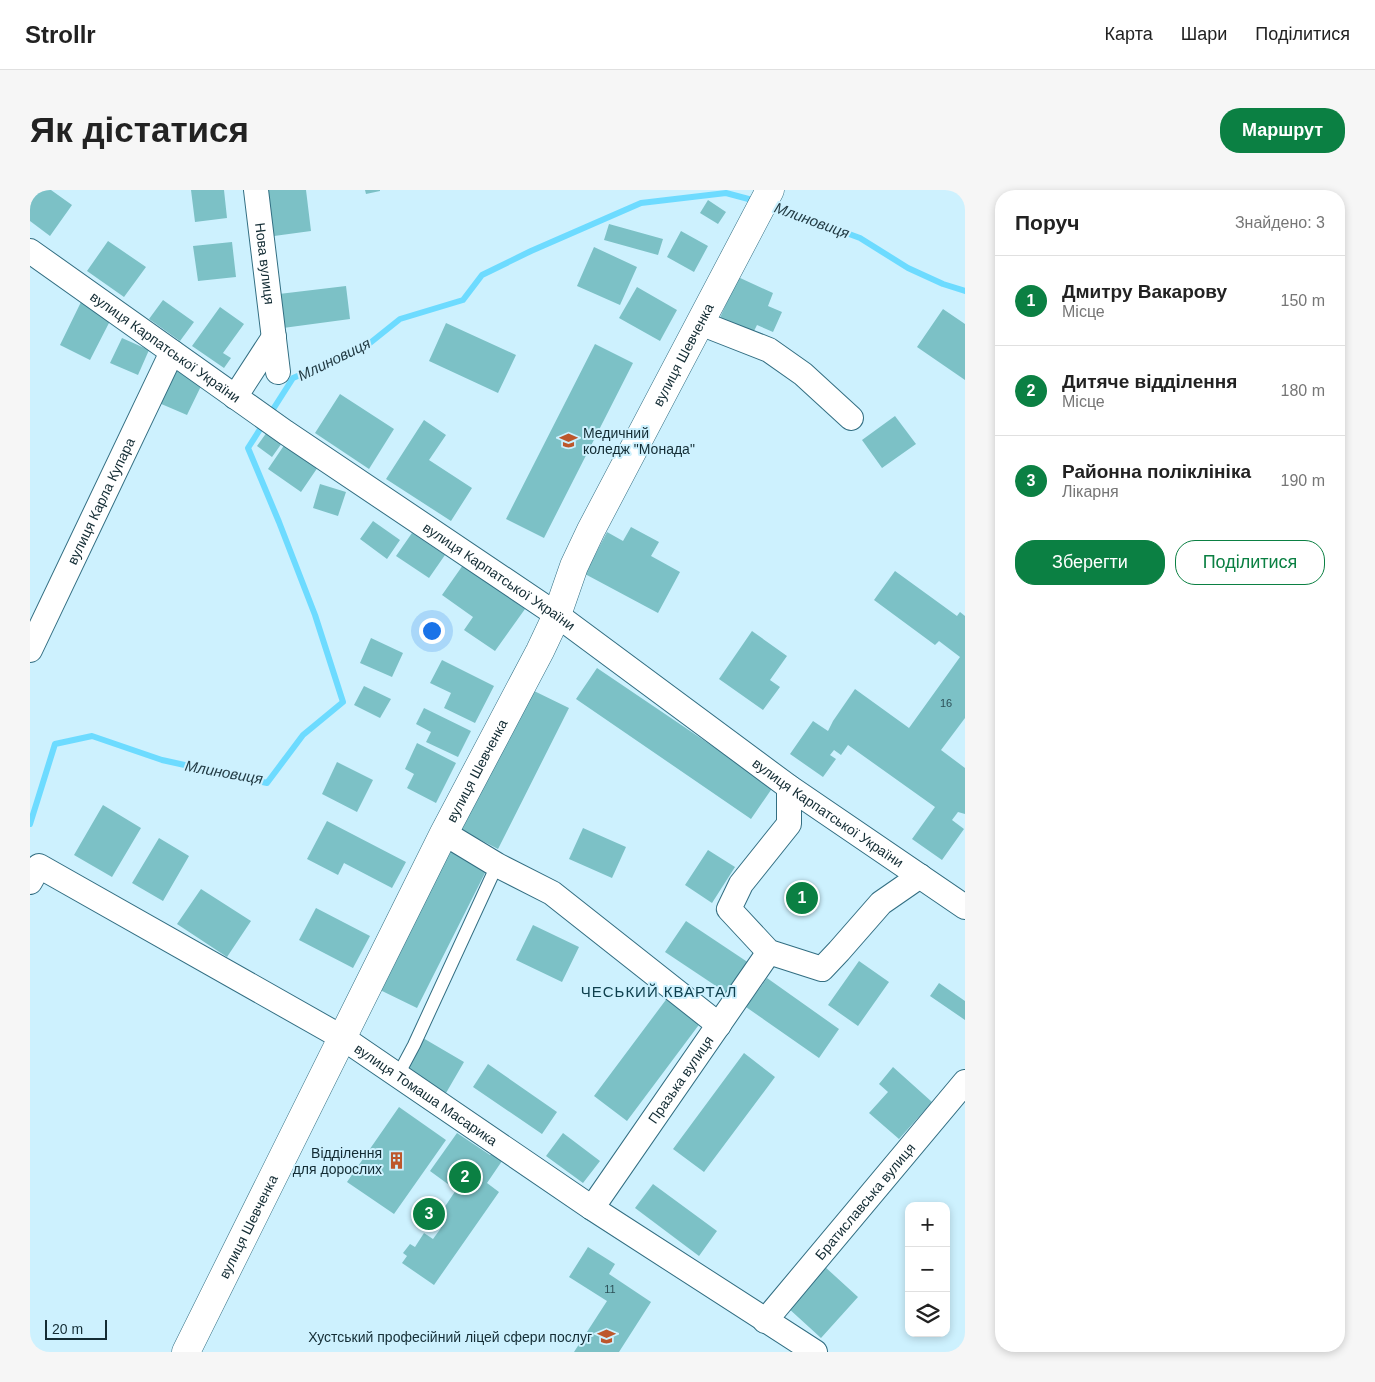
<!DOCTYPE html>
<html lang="uk">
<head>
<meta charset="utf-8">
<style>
	body { margin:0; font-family:Arial,sans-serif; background:#f6f6f6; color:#222 }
	.controls { position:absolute; right:15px; bottom:15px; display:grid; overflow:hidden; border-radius:10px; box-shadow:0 2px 8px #0003 }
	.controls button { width:45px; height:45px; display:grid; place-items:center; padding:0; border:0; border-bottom:1px solid #e0e0e0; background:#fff; color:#222; font:25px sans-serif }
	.scale { position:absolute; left:15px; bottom:12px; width:62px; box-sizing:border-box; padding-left:5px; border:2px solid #132c34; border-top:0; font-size:14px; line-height:18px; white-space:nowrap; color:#132c34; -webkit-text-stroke:4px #cdf1fe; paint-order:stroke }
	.you { position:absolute; left:401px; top:440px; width:18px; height:18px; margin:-12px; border:4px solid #fff; border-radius:50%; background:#1a73e8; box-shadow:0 0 0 8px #1a73e833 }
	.badge { display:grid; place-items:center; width:32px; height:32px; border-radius:50%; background:#0b8043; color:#fff; font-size:16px; font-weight:700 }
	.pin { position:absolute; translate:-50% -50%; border:2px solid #fff; box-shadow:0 1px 5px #0006 }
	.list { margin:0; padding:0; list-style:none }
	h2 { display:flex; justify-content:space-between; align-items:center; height:65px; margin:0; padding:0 20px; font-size:21px }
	h2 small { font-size:16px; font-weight:400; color:#767676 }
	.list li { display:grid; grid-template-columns:32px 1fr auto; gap:15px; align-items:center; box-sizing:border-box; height:90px; padding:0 20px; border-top:1px solid #e0e0e0 }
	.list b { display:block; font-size:19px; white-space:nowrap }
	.list p { margin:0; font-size:16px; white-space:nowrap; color:#767676 }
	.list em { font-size:16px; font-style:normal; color:#767676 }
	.actions { display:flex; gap:10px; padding:15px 20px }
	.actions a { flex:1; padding:11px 0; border:1px solid #0b8043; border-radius:20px; text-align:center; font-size:18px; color:#0b8043 }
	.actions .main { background:#0b8043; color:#fff }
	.icon { flex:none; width:28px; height:28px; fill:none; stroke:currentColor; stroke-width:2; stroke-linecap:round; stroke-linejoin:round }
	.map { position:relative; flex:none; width:935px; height:1162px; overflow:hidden; border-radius:20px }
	header { display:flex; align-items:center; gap:30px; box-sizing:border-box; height:70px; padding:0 25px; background:#fff; border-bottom:1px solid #e0e0e0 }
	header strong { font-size:24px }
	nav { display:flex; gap:28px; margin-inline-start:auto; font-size:18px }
	.intro { display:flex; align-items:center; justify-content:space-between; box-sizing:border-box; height:120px; padding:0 30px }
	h1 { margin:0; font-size:35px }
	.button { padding:12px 22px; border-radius:20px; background:#0b8043; color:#fff; font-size:18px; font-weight:700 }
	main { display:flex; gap:30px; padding:0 30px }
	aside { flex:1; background:#fff; border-radius:20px; box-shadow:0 2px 8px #0003 }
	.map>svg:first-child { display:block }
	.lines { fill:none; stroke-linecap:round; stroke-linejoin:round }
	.stream { stroke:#6ddbff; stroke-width:6 }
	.building { fill:#7cc1c6 }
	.lane-casing { stroke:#326e82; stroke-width:14 }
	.street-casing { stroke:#326e82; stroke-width:26 }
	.secondary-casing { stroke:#326e82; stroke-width:29 }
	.lane { stroke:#fff; stroke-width:12 }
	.street { stroke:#fff; stroke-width:24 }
	.secondary { stroke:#fff; stroke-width:28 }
	.labels { text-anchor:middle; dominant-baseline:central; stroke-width:4; stroke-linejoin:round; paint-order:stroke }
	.number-label { font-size:11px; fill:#2d5158 }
	.street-label { font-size:14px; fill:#132c34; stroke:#cdf1fe }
	.poi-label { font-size:14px; fill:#132c34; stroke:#cdf1fe; text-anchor:end }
	.water-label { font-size:15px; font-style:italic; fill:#233c45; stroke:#cdf1fe }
	.neighbourhood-label { font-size:15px; letter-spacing:1px; fill:#0f404e; stroke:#cdf1fe }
</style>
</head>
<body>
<header>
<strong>Strollr</strong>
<nav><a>Карта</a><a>Шари</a><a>Поділитися</a></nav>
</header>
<div class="intro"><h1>Як дістатися</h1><a class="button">Маршрут</a></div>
<main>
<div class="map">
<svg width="935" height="1162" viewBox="0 0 935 1162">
	<rect width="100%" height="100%" fill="#cdf1fe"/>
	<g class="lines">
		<path class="stream" d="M740 15 830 48 878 78 913 94 935 101
			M240 224 263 188 335 157 370 129 433 110 452 85 501 61 611 13 696 3 726 11
			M0 634 25 554 62 546 132 570 237 593 273 545 313 512 285 425 249 332 218 258 234 233"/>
	</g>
	<path class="building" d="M0 0H21L42 15 20 46 0 31Z
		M161 0H194L197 28 165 32Z
		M238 0H276L281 41 244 46Z
		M335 0H350V1L336 4Z
		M678 10 696 22 688 34 670 23Z
		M579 34 633 49 628 65 574 50Z
		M651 41 678 56 664 82 637 67Z
		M78 51 116 77 94 107 57 81Z
		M202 52 206 87 168 91 163 56Z
		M564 57 607 77 590 115 547 96Z
		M708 87 743 103 738 116 752 122 743 142 727 135 722 145 689 130Z
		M316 96 320 129 253 138 249 104Z
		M607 97 647 120 630 151 589 128Z
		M133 110 164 132 150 151 119 129Z
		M51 112 80 131 60 170 30 155Z
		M190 117 214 134 193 163 201 168 194 178 162 156Z
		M913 119 935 134V190L887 157Z
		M416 133 486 165 468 203 399 171Z
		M92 148 119 160 108 185 80 173Z
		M565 154 603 173 514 348 476 329Z
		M144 179 173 192 157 225 129 213Z
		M310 204 364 239 339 279 285 243Z
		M865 226 886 254 852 278 832 250Z
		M394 230 416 245 399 270 442 298 421 331 356 289Z
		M237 242 252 253 242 267 227 256Z
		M255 254 288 277 271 302 238 279Z
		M290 294 316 302 308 326 283 318Z
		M343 331 370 350 357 369 330 349Z
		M601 337 629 352 621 366 650 382 628 423 555 384 577 342 593 351Z
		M382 343 415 365 399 388 366 366Z
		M433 375 495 419 465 461 434 440 443 427 412 405Z
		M865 381 927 426 930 422 935 426V528L911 560 935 578V624L928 622 922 630 934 639 912 670 882 649 905 617 818 555 811 565 804 560 800 565 806 569 793 587 760 564 783 531 798 541 803 531 825 499 879 538 930 467 909 451 905 455 844 410Z
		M722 441 757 466 740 490 750 497 733 520 689 489Z
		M341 448 373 463 362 487 330 473Z
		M412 470 464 496 445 533 414 518 421 503 400 493Z
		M567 478 743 597 721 629 546 509Z
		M334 496 361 509 350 528 324 515Z
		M500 499 539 518 468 659 429 639Z
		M394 518 441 541 428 567 396 552 401 542 386 534Z
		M387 553 426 573 406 613 377 598 384 584 375 579Z
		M307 572 343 590 327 622 292 604Z
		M73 615 111 638 82 687 44 665Z
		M297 631 376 672 362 698 314 673 308 685 277 669Z
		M553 638 596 657 582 688 539 669Z
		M129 648 159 666 133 711 102 693Z
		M418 660 457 679 387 818 348 799Z
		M678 660 705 677 682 713 655 695Z
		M171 699 221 731 197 767 147 734Z
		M286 718 340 746 323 778 269 750Z
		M656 731 722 775 701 806 635 762Z
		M503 735 549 757 532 792 486 770Z
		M829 771 859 792 828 836 798 815Z
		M737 788 809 839 789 868 716 817Z
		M909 793 935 811V830L900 806Z
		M638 807 671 832 597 931 564 906Z
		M393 848 434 872 416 903 375 879Z
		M714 863 745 887 674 982 643 959Z
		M458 874 527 922 512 944 443 897Z
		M863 877 902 912 869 949 839 923 858 902 849 894Z
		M369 917 416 950 364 1024 317 992Z
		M427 943 460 965 463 963 472 971 457 993 469 1002 404 1095 372 1073 377 1066 373 1063 380 1054 385 1057 394 1043 403 1049 411 1038 401 1031 409 1019 412 1021 426 1000 400 981Z
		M533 943 570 971 553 993 516 966Z
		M623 994 687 1041 669 1066 605 1018Z
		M558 1057 585 1074 579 1084 621 1112 589 1162H544L577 1111 539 1087Z
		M794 1076 828 1107 791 1148 757 1117Z"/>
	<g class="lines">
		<defs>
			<path id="lane" d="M368 885 384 855 467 675"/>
			<g id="street">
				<path id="s1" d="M226 0 248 182"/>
				<path id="s2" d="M0 61 255 242 527 425 759 597 935 717"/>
				<path d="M670 133 739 160 773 184 821 228"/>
				<path d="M205 207 244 147"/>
				<path id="s3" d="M0 460 142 162"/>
				<path d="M759 597V634L711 694 699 719 739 762 792 779 809 761 851 713 890 686"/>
				<path d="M414 643 467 675 522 703 689 835"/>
				<path id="s4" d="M0 692 9 676 313 848 562 1018 785 1162"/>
				<path id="s5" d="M562 1018 739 762"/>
				<path id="s6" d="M735 1131 935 892"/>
			</g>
			<g id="secondary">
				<path id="s7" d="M156 1162 414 643 510 461 527 425 544 376 561 340 740 0"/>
			</g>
		</defs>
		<use href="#lane" class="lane-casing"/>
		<use href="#street" class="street-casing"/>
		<use href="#secondary" class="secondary-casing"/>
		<use href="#lane" class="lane"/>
		<use href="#street" class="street"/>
		<use href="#secondary" class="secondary"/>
	</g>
	<defs>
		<symbol id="university-bare" viewBox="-9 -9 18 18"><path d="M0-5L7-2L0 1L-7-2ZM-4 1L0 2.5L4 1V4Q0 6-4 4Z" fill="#bd572b" stroke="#cdf1fe" stroke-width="2.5" paint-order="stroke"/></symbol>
		<symbol id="building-bare" viewBox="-9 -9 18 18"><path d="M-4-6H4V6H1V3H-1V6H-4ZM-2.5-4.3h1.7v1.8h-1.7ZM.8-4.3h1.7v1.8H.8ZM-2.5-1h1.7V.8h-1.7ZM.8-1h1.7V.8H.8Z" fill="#bd572b" stroke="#cdf1fe" stroke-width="2.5" paint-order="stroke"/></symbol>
	</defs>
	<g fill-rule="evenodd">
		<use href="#university-bare" x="526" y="238" width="25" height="25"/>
		<use href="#building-bare" x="354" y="958" width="25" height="25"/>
		<use href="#university-bare" x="564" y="1134" width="25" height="25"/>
	</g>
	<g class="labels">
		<g class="number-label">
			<text x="916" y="513">16</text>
			<text x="580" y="1099">11</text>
		</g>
		<g class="street-label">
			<text stroke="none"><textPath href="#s1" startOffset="74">Нова вулиця</textPath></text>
			<text stroke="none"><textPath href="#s2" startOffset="166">вулиця Карпатської України</textPath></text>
			<text stroke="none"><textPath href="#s7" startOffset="1115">вулиця Шевченка</textPath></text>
			<text stroke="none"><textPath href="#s3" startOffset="165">вулиця Карла Купара</textPath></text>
			<text stroke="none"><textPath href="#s2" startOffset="571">вулиця Карпатської України</textPath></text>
			<text stroke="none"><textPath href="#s7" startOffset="650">вулиця Шевченка</textPath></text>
			<text stroke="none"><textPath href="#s2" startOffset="976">вулиця Карпатської України</textPath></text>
			<text stroke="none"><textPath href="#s5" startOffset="156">Празька вулиця</textPath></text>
			<text stroke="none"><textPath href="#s4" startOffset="468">вулиця Томаша Масарика</textPath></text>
			<text stroke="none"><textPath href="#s6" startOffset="156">Братиславська вулиця</textPath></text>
			<text stroke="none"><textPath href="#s7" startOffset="140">вулиця Шевченка</textPath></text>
		</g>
		<g class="poi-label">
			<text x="553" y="243" text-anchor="start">Медичний<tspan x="553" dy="16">коледж "Монада"</tspan></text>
			<text x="352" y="963">Відділення<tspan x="352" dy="16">для дорослих</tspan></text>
			<text x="562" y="1147">Хустський професійний ліцей сфери послуг</text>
		</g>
		<g class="water-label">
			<text transform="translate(782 30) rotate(20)">Млиновиця</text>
			<text transform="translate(304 169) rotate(-26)">Млиновиця</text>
			<text transform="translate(194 582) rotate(10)">Млиновиця</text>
		</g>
		<g class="neighbourhood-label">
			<text x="629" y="801">ЧЕСЬКИЙ КВАРТАЛ</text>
		</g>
	</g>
</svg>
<div class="controls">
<button>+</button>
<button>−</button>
<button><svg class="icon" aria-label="layers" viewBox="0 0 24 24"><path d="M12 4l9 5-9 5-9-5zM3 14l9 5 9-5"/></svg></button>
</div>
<div class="scale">20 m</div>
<div class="you"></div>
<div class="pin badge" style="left:772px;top:708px">1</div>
<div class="pin badge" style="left:435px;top:987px">2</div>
<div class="pin badge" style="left:399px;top:1024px">3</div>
</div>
<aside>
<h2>Поруч<small>Знайдено: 3</small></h2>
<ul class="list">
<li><span class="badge">1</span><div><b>Дмитру Вакарову</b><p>Місце</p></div><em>150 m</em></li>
<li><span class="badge">2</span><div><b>Дитяче відділення</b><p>Місце</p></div><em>180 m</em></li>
<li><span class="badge">3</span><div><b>Районна поліклініка</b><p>Лікарня</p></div><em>190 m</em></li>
</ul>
<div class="actions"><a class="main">Зберегти</a><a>Поділитися</a></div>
</aside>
</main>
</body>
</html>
